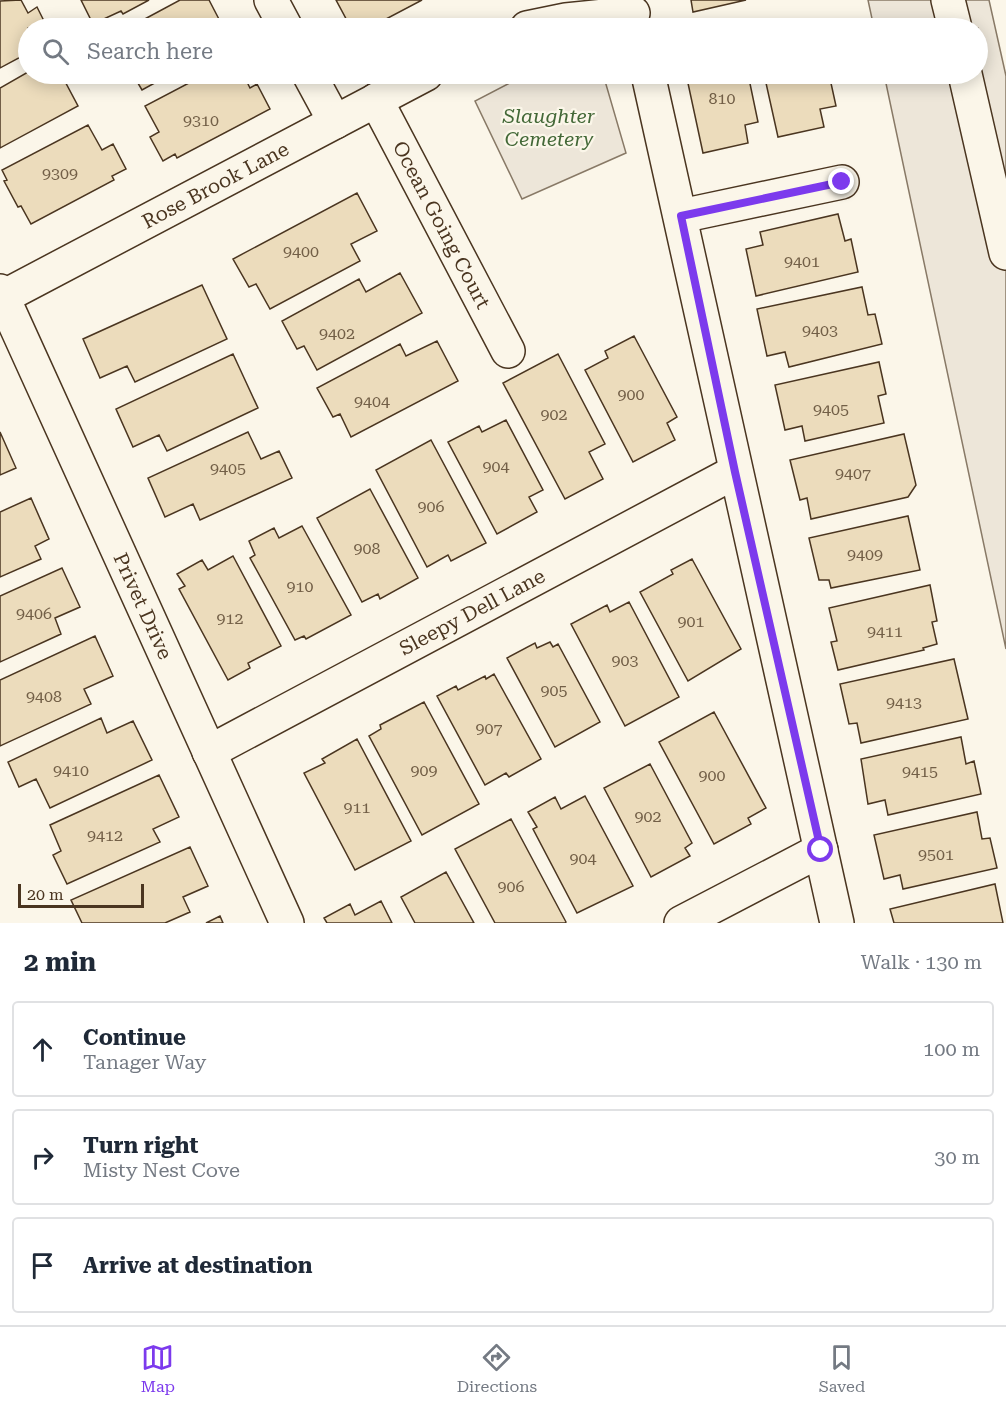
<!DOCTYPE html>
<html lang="en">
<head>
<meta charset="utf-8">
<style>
	body { margin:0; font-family:"Roboto Serif",serif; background:#f6f6f7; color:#1f2937 }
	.scale { position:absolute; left:18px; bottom:15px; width:126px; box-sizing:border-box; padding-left:6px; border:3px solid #4a3520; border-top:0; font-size:16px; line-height:21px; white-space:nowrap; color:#4a3520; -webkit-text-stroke:4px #fbf6e9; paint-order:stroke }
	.stop { position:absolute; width:18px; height:18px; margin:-14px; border:4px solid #7c3aed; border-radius:50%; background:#fff }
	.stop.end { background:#7c3aed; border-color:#fff; box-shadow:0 2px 6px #0008 }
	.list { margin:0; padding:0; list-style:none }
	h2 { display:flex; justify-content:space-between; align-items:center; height:78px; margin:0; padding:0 24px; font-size:26px }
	h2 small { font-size:20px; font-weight:400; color:#747a83 }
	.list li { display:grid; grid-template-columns:39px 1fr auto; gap:18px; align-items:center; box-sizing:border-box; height:96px; margin:0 12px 12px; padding:0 12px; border:2px solid #e0e1e3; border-radius:6px }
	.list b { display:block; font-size:22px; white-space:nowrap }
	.list p { margin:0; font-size:20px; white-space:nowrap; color:#747a83 }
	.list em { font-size:20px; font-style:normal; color:#747a83 }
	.icon { flex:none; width:33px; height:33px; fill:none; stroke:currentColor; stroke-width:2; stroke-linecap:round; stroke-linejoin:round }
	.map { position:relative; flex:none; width:1006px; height:923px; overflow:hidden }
	.search { position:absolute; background:#fff; box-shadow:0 3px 15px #0003; left:18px; right:18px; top:18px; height:66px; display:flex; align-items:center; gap:15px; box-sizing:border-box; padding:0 21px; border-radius:33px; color:#747a83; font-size:22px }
	.sheet { height:402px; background:#fff }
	nav { display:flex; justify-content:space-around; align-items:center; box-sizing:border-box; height:84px; border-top:2px solid #e0e1e3; background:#fff; font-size:16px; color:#747a83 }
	nav a { display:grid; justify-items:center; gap:3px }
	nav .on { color:#7c3aed }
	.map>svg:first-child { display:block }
	.green { fill:#ede6d9; stroke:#887966; stroke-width:1.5 }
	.building { fill:#ecdcbc; stroke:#4a3520; stroke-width:1.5 }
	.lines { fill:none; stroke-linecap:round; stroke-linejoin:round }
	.street-casing { stroke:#4a3520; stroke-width:36 }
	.street { stroke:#fbf6e9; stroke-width:33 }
	.route { stroke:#7c3aed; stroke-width:8 }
	.labels { text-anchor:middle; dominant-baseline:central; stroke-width:4.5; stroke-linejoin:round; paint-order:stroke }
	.number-label { font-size:16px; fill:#725f47 }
	.park-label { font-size:20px; font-style:italic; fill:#436837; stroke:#fbf6e9 }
	.street-label { font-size:20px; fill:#4a3520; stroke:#fbf6e9 }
</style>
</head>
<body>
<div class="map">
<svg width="1006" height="923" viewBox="0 0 1006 923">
	<rect width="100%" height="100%" fill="#fbf6e9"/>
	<path class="green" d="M868 0H989L1006 76V649L884 74H978V28H874Z
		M527 74H603L626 153 522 199 475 101Z"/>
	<path class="building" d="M21 0 28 13 37 7 47 27 28 28V53L0 68V1Z
		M81 0H149L123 14 121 11 93 24Z
		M180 0H209L222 25 219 28H128Z
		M336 0H422L369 28H364L361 22 350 26Z
		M691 0H746L693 12Z
		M28 72 61 74 78 106 0 148V88Z
		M120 74H171L142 90 135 78 125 82Z
		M206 74H243L250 88 257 84 270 109 177 158 175 154 163 161 150 137 159 132 145 106Z
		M686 74H748L758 122 745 125 748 143 703 153Z
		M764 74H829L836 106 820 109 824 127 778 137Z
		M88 125 102 150 113 144 126 169 112 176 114 180 31 224 21 206 18 207 4 181 7 180 2 170Z
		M357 193 377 231 351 244 360 261 270 309 256 284 249 287 233 259Z
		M838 214 845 241 851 239 858 272 756 296 746 249 763 245 760 232Z
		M400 273 422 313 317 370 304 346 297 349 282 321 359 279 366 292Z
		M202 285 227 339 135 382 127 366 100 378 83 339Z
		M862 287 868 315 875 314 882 344 789 367 785 352 767 356 757 309Z
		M634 336 677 417 667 423 675 440 633 462 585 370 608 358 605 351Z
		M437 341 458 381 351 437 340 414 333 417 317 388 400 344 406 356Z
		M233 354 258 408 167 451 159 435 133 447 116 409Z
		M558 354 605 444 589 452 603 479 565 499 503 383Z
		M879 362 886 394 878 396 884 423 805 441 802 426 785 430 775 385Z
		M506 420 543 490 529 497 537 512 497 534 448 442 479 426 482 432Z
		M0 432 16 468 0 475Z
		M248 432 261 459 279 451 292 478 200 520 193 504 165 517 148 478Z
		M904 434 916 485 908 497 811 519 807 498 800 500 790 460Z
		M431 440 486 543 451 561 448 555 427 567 376 470Z
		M370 489 418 578 380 599 378 594 362 602 317 518Z
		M31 498 49 539 35 546 41 559 0 577V512Z
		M908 516 920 570 831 588 829 580H819L809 538Z
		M302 526 351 615 306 639 304 636 295 640 250 558 255 555 249 541 274 528 279 538Z
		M233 556 281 646 248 663 250 668 228 680 179 589 185 586 177 574 202 560 208 570Z
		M692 559 741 649 688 681 640 592 673 574 671 570Z
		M62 568 80 607 55 618 61 634 0 662V596Z
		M930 585 937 621 932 622 937 644 923 648 924 650 838 670 831 642 837 641 829 608Z
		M629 602 679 697 625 726 571 624 607 605 610 612Z
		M95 636 113 676 84 689 91 704 0 746V680Z
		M550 642 553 647 558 644 600 722 555 747 507 658 535 643 537 648Z
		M954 659 968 719 861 743 857 723 849 724 840 684Z
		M494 674 541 759 509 777 506 773 485 785 437 696 456 686 458 690 485 676 486 679Z
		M424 702 479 804 422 835 369 736 381 729 380 725Z
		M714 712 766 808 748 818 751 824 714 844 659 742Z
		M101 718 107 733 133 721 152 760 50 808 36 779 19 787 8 762Z
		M961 737 966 764 974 761 981 794 888 815 885 800 868 804 861 759Z
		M357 739 411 841 355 870 304 773 325 763 322 759Z
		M650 764 692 843 685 848 690 856 651 877 604 788Z
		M159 775 179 817 153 829 160 842 67 884 53 855 61 851 50 825Z
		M585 796 633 886 577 913 533 829 537 827 528 812 555 797 561 809Z
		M977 812 982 839 990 838 997 868 903 889 900 875 884 879 874 835Z
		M511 819 566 922 565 923H495L455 849Z
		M190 847 208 886 183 897 190 912 165 923H82L71 900Z
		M446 872 474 923H415L401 897Z
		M995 884 1003 923H894L890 909Z
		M381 901 392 923H327L324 918 350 904 355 915Z
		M220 916 223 923H206Z"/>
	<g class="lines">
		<defs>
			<g id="street">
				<path d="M271 0 286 28"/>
				<path d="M948 0 955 28"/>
				<path d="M527 28 566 20 633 13"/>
				<path d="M309 74 335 122"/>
				<path d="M648 74 837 923"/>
				<path d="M965 74 1006 253"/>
				<path id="s1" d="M376 100 508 351"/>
				<path d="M681 216 842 182"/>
				<path id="s2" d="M0 291 287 923"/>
				<path id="s3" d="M3 297 426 74"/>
				<path id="s4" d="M209 752 735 472"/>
				<path d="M681 923 821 850"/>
			</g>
		</defs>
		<use href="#street" class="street-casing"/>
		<use href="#street" class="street"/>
	</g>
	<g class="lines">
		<path class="route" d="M821 850 735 472 681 216 842 182"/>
	</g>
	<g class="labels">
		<g class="number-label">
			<text x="722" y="98">810</text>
			<text x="201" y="120">9310</text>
			<text x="60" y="173">9309</text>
			<text x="301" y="251">9400</text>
			<text x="802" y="261">9401</text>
			<text x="820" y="330">9403</text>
			<text x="337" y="333">9402</text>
			<text x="631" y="394">900</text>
			<text x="372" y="401">9404</text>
			<text x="831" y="409">9405</text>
			<text x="554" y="414">902</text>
			<text x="496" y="466">904</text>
			<text x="228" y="468">9405</text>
			<text x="853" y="473">9407</text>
			<text x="431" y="506">906</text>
			<text x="367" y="548">908</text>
			<text x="865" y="554">9409</text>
			<text x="300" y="586">910</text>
			<text x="34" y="613">9406</text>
			<text x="230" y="618">912</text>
			<text x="691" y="621">901</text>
			<text x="885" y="631">9411</text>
			<text x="625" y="660">903</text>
			<text x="554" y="690">905</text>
			<text x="44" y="696">9408</text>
			<text x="904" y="702">9413</text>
			<text x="489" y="728">907</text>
			<text x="71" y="770">9410</text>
			<text x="424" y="770">909</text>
			<text x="920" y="771">9415</text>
			<text x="712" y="775">900</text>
			<text x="357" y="807">911</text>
			<text x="648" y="816">902</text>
			<text x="105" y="835">9412</text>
			<text x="936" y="854">9501</text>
			<text x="583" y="858">904</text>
			<text x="511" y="886">906</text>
		</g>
		<g class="park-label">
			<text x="549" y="116">Slaughter<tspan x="549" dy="23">Cemetery</tspan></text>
		</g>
		<g class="street-label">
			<text stroke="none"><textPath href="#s3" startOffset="240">Rose Brook Lane</textPath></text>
			<text stroke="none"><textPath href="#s1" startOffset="141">Ocean Going Court</textPath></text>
			<text stroke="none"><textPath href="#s2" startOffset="346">Privet Drive</textPath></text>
			<text stroke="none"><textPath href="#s4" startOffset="298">Sleepy Dell Lane</textPath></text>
		</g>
	</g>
</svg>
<div class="scale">20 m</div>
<div class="stop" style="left:821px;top:850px"></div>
<div class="stop end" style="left:842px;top:182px"></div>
<div class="search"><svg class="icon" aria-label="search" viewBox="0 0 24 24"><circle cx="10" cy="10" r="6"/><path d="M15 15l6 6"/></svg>Search here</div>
</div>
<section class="sheet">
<h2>2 min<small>Walk · 130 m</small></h2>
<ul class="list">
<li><svg class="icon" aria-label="ahead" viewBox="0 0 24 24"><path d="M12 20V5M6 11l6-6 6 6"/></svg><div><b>Continue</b><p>Tanager Way</p></div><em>100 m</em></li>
<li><svg class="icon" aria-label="right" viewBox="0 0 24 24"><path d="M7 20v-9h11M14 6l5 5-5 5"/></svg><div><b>Turn right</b><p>Misty Nest Cove</p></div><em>30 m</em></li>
<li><svg class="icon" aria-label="arrive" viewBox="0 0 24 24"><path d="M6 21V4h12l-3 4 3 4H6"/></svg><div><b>Arrive at destination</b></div></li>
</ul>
</section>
<nav>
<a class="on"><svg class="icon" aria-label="map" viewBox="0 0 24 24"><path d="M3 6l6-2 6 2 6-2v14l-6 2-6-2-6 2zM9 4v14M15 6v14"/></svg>Map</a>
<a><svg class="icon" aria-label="directions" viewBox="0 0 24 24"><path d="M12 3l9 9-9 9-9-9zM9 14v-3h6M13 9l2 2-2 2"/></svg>Directions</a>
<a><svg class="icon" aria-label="saved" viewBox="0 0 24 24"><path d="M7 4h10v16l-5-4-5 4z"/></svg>Saved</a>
</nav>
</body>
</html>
